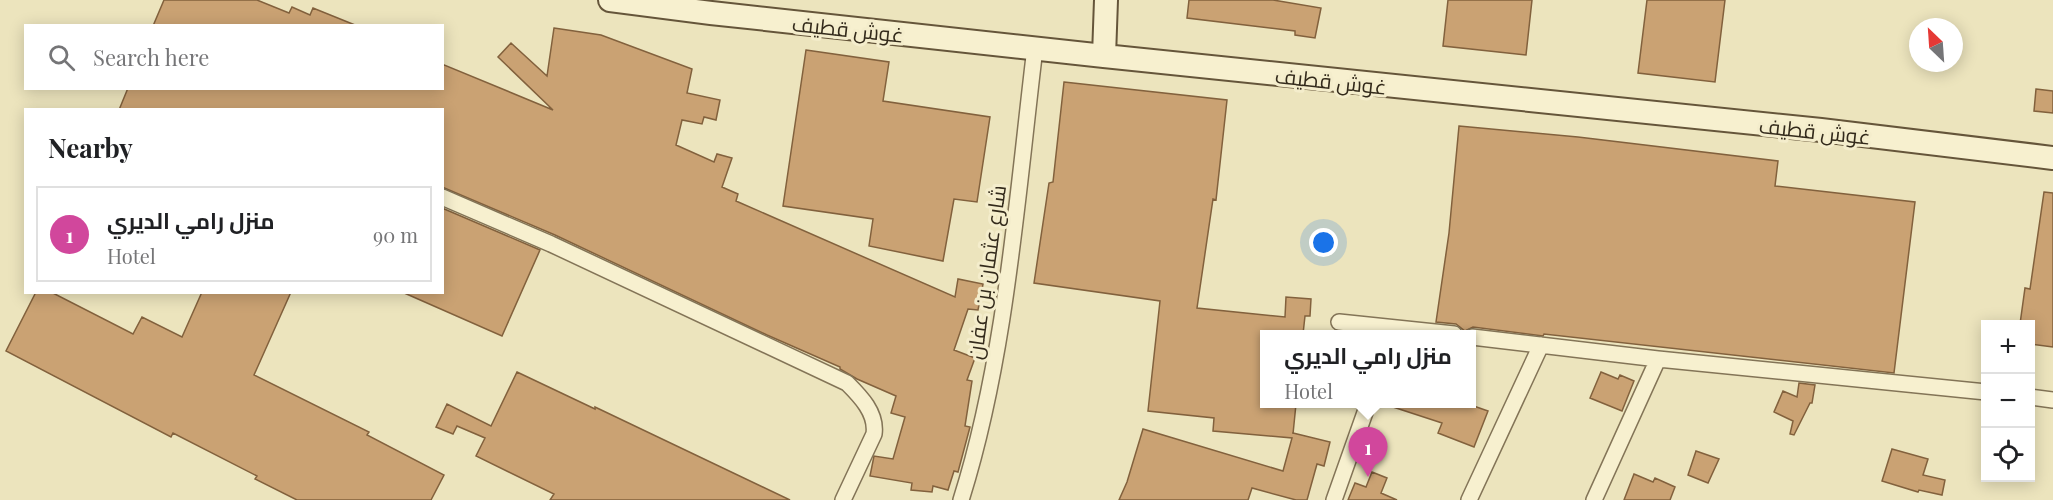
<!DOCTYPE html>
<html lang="en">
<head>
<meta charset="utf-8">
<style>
	body { margin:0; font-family:"Playfair Display",Cairo,serif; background:#f6f6f6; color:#202124 }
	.controls { position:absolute; right:18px; bottom:18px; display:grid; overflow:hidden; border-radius:0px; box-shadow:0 3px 15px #0003 }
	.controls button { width:54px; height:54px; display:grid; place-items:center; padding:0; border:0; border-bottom:2px solid #e0e0e0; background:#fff; color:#202124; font:30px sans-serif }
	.compass { position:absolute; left:1909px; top:18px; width:54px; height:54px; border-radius:50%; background:#fff; box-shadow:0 3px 15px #0003; rotate:335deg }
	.you { position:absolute; left:1324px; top:243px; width:21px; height:21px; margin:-15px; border:4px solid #fff; border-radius:50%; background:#1a73e8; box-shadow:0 0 0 9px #1a73e833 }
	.badge { display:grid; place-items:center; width:39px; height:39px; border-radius:50%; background:#903529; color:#fff; font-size:20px; font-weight:700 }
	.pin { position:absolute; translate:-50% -50px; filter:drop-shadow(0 2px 3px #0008) }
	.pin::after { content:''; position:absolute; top:32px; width:21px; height:18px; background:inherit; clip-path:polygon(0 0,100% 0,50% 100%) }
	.popup { position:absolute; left:1260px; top:330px; width:216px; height:78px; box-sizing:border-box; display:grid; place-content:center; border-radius:0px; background:#fff; filter:drop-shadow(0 2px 4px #0005); font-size:20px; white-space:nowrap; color:#757577 }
	.popup b { font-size:22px; color:#202124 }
	.popup::after { content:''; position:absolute; left:50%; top:100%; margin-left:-12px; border:12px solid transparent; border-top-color:#fff }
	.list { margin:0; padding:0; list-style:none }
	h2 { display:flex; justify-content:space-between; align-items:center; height:78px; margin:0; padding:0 24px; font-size:26px }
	h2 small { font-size:20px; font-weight:400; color:#757577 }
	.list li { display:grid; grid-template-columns:39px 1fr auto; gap:18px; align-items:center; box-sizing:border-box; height:96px; margin:0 12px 12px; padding:0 12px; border:2px solid #e0e0e0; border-radius:0px }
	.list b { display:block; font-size:22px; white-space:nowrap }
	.list p { margin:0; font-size:20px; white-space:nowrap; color:#757577 }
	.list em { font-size:20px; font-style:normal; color:#757577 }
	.icon { flex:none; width:33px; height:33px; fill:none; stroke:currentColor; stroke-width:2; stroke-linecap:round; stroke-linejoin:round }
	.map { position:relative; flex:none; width:2053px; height:500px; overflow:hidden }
	.search { position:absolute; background:#fff; box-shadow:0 3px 15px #0003; left:24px; top:24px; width:420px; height:66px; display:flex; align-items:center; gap:15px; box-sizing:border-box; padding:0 21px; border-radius:0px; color:#757577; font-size:22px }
	.panel { position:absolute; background:#fff; box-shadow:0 3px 15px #0003; left:24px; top:108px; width:420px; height:186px; border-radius:0px }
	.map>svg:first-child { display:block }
	.building { fill:#caa273; stroke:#82613d; stroke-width:1.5 }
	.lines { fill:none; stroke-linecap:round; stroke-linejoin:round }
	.street-casing { stroke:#837457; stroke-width:18 }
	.secondary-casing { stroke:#65553a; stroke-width:26 }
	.street { stroke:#f7f0cf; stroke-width:15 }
	.secondary { stroke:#f7f0cf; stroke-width:22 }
	.labels { text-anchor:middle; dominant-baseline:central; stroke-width:6; stroke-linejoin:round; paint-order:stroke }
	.street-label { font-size:21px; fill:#332a1b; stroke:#f4edcc }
</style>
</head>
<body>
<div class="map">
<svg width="2053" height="500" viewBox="0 0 2053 500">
	<rect width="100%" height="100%" fill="#ece4bd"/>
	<path class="building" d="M164 0H257L289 13 292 7 310 15 313 8 355 25 153 26Z
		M1189 0H1273L1321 8 1315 38 1295 35V31L1187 18Z
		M1448 0H1532L1526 55 1443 46Z
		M1647 0H1725L1715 82 1638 73Z
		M554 28 601 35 692 69 687 93 720 100 716 120 704 117 702 124 682 120 676 145 714 162 717 154 732 158 722 187 738 194 736 201 955 297 958 279 983 284 978 310 968 309 954 350 975 358 967 380 972 381 965 426 970 427 958 472 954 471 948 490 933 486 932 492 911 490 912 483 870 476 874 456 893 459 905 417 891 413 896 396 857 379 840 369V367L767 335 555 235 442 187V110H119L128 88H442V64L553 110 498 57 511 43 547 76Z
		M806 50 889 62 883 101 990 117 977 202 954 199 943 261 869 246 873 219 783 206Z
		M1064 82 1227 100 1216 200 1213 199 1197 308 1285 317 1286 297 1311 299 1310 316H1305L1303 334H1264V404H1296L1293 434V433L1330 442 1324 466 1317 464 1307 500H1296L1252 488 1248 500H1119L1127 482 1143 429 1283 471 1292 438 1213 431 1214 418 1148 411 1160 301 1034 283 1049 183 1053 182Z
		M2036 89 2053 91V113L2034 111Z
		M1459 126 1578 137 1778 161 1775 186 1915 202 1894 373 1544 334 1543 336 1473 327 1465 331 1456 324 1436 322 1449 233Z
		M2044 192 2053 193V347L2031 344V324H2020L2025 288 2030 289Z
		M442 208 540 250 502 336 402 292H442Z
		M36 292H51L133 334 142 317 182 337 202 292H291L254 375 369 432 367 435 444 475 431 500H297L255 479 257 476 173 433 171 437 6 351Z
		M517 372 595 409V407L790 500H550L554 494 476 456 485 438 457 426 453 434 436 427 447 404 491 426Z
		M1601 372 1618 379 1620 375 1634 381 1622 411 1590 398Z
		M1799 383 1815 385 1812 403H1810L1794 435 1790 434 1793 421 1774 412 1783 391 1797 397Z
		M1391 404H1468L1488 411 1474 447 1438 433 1442 423 1390 406Z
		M1892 449 1928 459 1923 475 1945 480 1942 495 1919 490 1918 492 1882 481Z
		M1696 451 1719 459 1708 483 1688 475Z
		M1372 472 1387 478 1381 493 1397 500H1348L1355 483 1366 487Z
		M1634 474 1653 482 1655 478 1675 487 1670 500H1624Z"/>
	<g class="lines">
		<defs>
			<path id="street" d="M442 197 551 244 847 383C860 396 877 413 874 434L843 500
				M1339 322 1454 334
				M1472 337 1658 359 1986 392
				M2030 397 2053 400
				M961 500C1006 358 1017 196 1035 48
				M1334 500 1368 404
				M1469 500 1541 345
				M1594 500 1658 359"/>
			<path id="secondary" d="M610 0 711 13 1104 56 1821 130 2053 158
				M1104 56 1106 0"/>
		</defs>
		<use href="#street" class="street-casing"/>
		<use href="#secondary" class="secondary-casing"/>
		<use href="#street" class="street"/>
		<use href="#secondary" class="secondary"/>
	</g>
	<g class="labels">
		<g class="street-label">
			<text transform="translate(848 28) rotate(6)">غوش قطيف</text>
			<text transform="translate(1331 80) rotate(6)">غوش قطيف</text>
			<text transform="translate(1815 130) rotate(6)">غوش قطيف</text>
			<text transform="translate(985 272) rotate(-82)">شارع عثمان بن عفان</text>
		</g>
	</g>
</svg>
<div class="controls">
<button>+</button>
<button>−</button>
<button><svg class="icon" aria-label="locate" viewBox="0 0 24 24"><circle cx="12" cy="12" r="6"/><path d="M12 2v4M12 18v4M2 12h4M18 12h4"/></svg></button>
</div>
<svg class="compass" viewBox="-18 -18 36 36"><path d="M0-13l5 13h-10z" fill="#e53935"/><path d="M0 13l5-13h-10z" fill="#757577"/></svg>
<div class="you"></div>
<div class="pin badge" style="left:1368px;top:477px;background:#d1479c">1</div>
<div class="popup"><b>منزل رامي الديري</b>Hotel</div>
<div class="search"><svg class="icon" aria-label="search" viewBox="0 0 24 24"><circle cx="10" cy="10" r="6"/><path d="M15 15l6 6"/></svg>Search here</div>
<section class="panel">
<h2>Nearby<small></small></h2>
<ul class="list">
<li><span class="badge" style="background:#d1479c">1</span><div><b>منزل رامي الديري</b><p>Hotel</p></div><em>90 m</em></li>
</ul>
</section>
</div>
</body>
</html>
